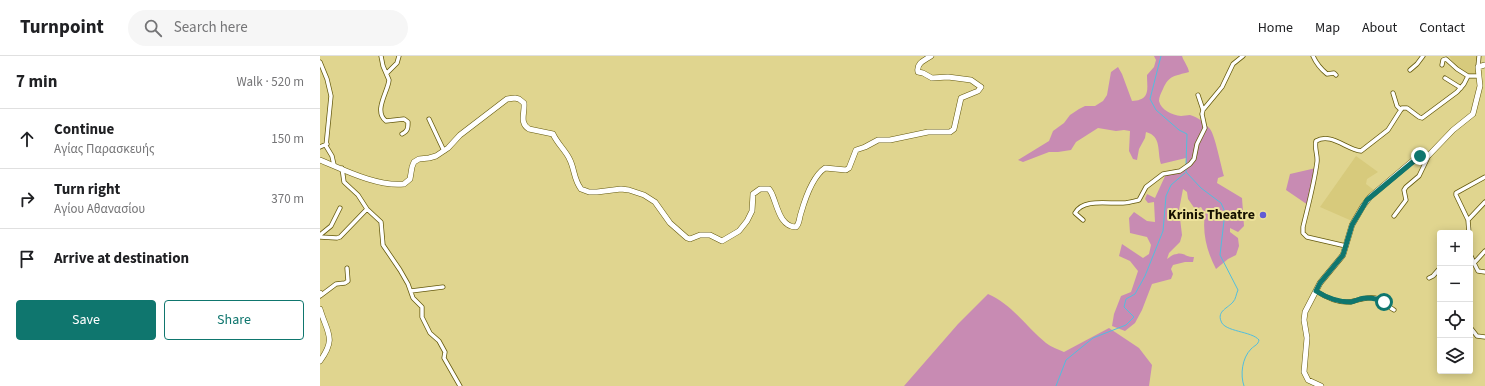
<!DOCTYPE html>
<html lang="en">
<head>
<meta charset="utf-8">
<style>
	body { margin:0; font-family:"Source Sans 3",sans-serif; background:#f6f6f6; color:#202124 }
	.controls { position:absolute; right:12px; bottom:12px; display:grid; overflow:hidden; border-radius:4px; box-shadow:0 2px 10px #0003 }
	.controls button { width:36px; height:36px; display:grid; place-items:center; padding:0; border:0; border-bottom:1px solid #e0e0e0; background:#fff; color:#202124; font:20px sans-serif }
	.stop { position:absolute; width:12px; height:12px; margin:-9px; border:3px solid #0f766e; border-radius:50%; background:#fff }
	.stop.end { background:#0f766e; border-color:#fff; box-shadow:0 1px 4px #0008 }
	.list { margin:0; padding:0; list-style:none }
	h2 { display:flex; justify-content:space-between; align-items:center; height:52px; margin:0; padding:0 16px; font-size:17px }
	h2 small { font-size:13px; font-weight:400; color:#757577 }
	.list li { display:grid; grid-template-columns:26px 1fr auto; gap:12px; align-items:center; box-sizing:border-box; height:60px; padding:0 16px; border-top:1px solid #e0e0e0 }
	.list b { display:block; font-size:15px; white-space:nowrap }
	.list p { margin:0; font-size:13px; white-space:nowrap; color:#757577 }
	.list em { font-size:13px; font-style:normal; color:#757577 }
	.actions { display:flex; gap:8px; padding:12px 16px }
	.actions a { flex:1; padding:9px 0; border:1px solid #0f766e; border-radius:4px; text-align:center; font-size:14px; color:#0f766e }
	.actions .main { background:#0f766e; color:#fff }
	.icon { flex:none; width:22px; height:22px; fill:none; stroke:currentColor; stroke-width:2; stroke-linecap:round; stroke-linejoin:round }
	.map { position:relative; flex:none; width:1165px; height:330px; overflow:hidden }
	header { display:flex; align-items:center; gap:24px; box-sizing:border-box; height:56px; padding:0 20px; background:#fff; border-bottom:1px solid #e0e0e0 }
	header strong { font-size:19px }
	nav { display:flex; gap:22px; margin-inline-start:auto; font-size:14px }
	.search { width:280px; height:36px; background:#f6f6f6; display:flex; align-items:center; gap:10px; box-sizing:border-box; padding:0 14px; border-radius:22px; color:#757577; font-size:15px }
	main { display:flex }
	aside { flex:1; background:#fff }
	.map>svg:first-child { display:block }
	.built { fill:#d7ca7c }
	.green { fill:#c88bb3 }
	.lines { fill:none; stroke-linecap:round; stroke-linejoin:round }
	.stream { stroke:#52bede; stroke-width:1 }
	.street-casing { stroke:#64590d; stroke-width:5 }
	.secondary-casing { stroke:#64590d; stroke-width:6 }
	.street { stroke:#fff; stroke-width:3.5 }
	.secondary { stroke:#fff; stroke-width:5 }
	.route { stroke:#0f766e; stroke-width:5 }
	.poi-dot { fill:#615cd5; stroke:#ede29b; stroke-width:1.5 }
	.labels { text-anchor:middle; dominant-baseline:central; stroke-width:4; stroke-linejoin:round; paint-order:stroke }
	.poi-label { font-size:14px; font-weight:bold; fill:#161100; stroke:#ede29b; text-anchor:end }
</style>
</head>
<body>
<header>
<strong>Turnpoint</strong>
<div class="search"><svg class="icon" aria-label="search" viewBox="0 0 24 24"><circle cx="10" cy="10" r="6"/><path d="M15 15l6 6"/></svg>Search here</div>
<nav><a>Home</a><a>Map</a><a>About</a><a>Contact</a></nav>
</header>
<main>
<aside>
<h2>7 min<small>Walk · 520 m</small></h2>
<ul class="list">
<li><svg class="icon" aria-label="ahead" viewBox="0 0 24 24"><path d="M12 20V5M6 11l6-6 6 6"/></svg><div><b>Continue</b><p>Αγίας Παρασκευής</p></div><em>150 m</em></li>
<li><svg class="icon" aria-label="right" viewBox="0 0 24 24"><path d="M7 20v-9h11M14 6l5 5-5 5"/></svg><div><b>Turn right</b><p>Αγίου Αθανασίου</p></div><em>370 m</em></li>
<li><svg class="icon" aria-label="arrive" viewBox="0 0 24 24"><path d="M6 21V4h12l-3 4 3 4H6"/></svg><div><b>Arrive at destination</b></div></li>
</ul>
<div class="actions"><a class="main">Save</a><a>Share</a></div>
</aside>
<div class="map">
<svg width="1165" height="330" viewBox="0 0 1165 330">
	<rect width="100%" height="100%" fill="#e0d58f"/>
	<path class="built" d="M1129 0H1160L1159 18 1147 19 1139 14Z
		M1036 100 1058 116 1047 123 1046 128 1054 134 1043 145 1032 165 1000 151Z"/>
	<path class="green" d="M834 0H862C864 6 868 10 869 16 855 20 849 19 843 33 841 37 839 41 839 45 841 54 852 59 861 60 864 60 867 59 870 59 878 61 885 67 890 73 895 79 901 110 904 120L898 122 897 127 922 142 924 170 918 176 910 172V176L918 182 919 190 916 199 908 203 896 213C887 196 882 177 885 158L881 151 875 153 868 143 867 136 863 133 859 154 862 179 860 186 849 197 847 203C850 201 853 198 857 198 863 196 868 202 874 201L873 206H865L853 209 851 213 853 218 851 223 832 228 822 254 815 267 805 275 792 270 794 258 801 240 811 236 818 215 810 205 799 200 802 188 823 202 829 198 831 189 827 181 810 177 809 162 814 156 827 165 835 166 834 146 828 147 825 143 827 138 835 142 846 118 864 113 866 108V102L841 108C837 96 842 80 826 76L825 82 819 93 817 104 813 103 809 95 810 75 804 74 796 75 778 72 756 86 751 94 738 96H729L703 106 698 104 729 85 733 75 744 67 750 59 759 53 765 50H775L783 45 787 39 791 16 798 11 802 18 812 45C831 44 827 33 827 19L834 11 836 4Z
		M996 112 988 149 966 134 970 118Z
		M668 238C692 248 707 272 726 287 731 291 738 293 744 296L789 272 819 292 832 309 829 330H584L638 268Z"/>
	<g class="lines">
		<path class="stream" d="M841 0 830 43 836 54 859 74 867 78 866 109
			M866 112V116L881 132 901 147 905 156 900 199 918 234C916 238 916 243 913 246 908 252 897 255 901 265 904 276 932 275 939 284 938 289 935 289 931 293 922 302 920 319 924 330
			M736 330 746 304 773 282 806 269 814 261 804 251 806 243 815 238 825 220 843 175 846 140 851 129 865 117"/>
		<defs>
			<path id="street" d="M61 0 63 10 69 24C68 36 53 55 66 65L84 63 88 66C88 72 88 75 82 78
				M993 0C996 7 1001 13 1007 18L1014 17 1016 19
				M0 6 7 23 11 40 6 90 12 100 14 109
				M1122 9 1123 4 1126 3 1137 13 1148 20
				M1158 11 1159 0
				M1090 14 1097 8 1103 0
				M67 17 77 7 79 0
				M1125 22 1141 32
				M1073 37 1077 50 1081 54
				M878 39 883 54
				M109 63 124 95
				M0 91 7 88
				M47 153 61 166 63 189 80 214 88 228 93 242 102 251V261L110 277 119 285 125 296 124 302 140 330
				M1074 160 1086 144 1084 134 1086 131 1099 120 1109 99
				M763 164 755 157C763 142 789 148 803 147 809 147 814 145 819 144L826 131 843 118 860 115 870 108 874 103 877 88 885 72 882 58 883 54 902 31 913 8 923 0
				M1148 164 1165 146
				M1149 177 1148 164 1136 139V137L1165 121
				M0 179 11 170 20 152
				M0 181 17 182 20 181 47 153 38 139 24 126 22 112
				M1026 190 987 181 983 177V171C988 150 994 129 997 106 998 99 994 92 996 85 1011 76 1027 94 1041 95L1068 74 1082 52H1087L1099 61 1102 62 1137 36 1144 28 1148 20H1158
				M1150 198 1154 207 1165 195
				M1154 207 1158 215 1165 216
				M1109 222 1113 220 1120 212
				M91 235 123 231
				M996 235C1007 242 1021 249 1034 245 1042 243 1050 240 1059 243 1065 245 1068 251 1074 254
				M0 240 16 228 25 227 28 225 27 212
				M1150 271 1157 280 1165 281"/>
			<path id="secondary" d="M0 104C24 114 58 131 84 128L90 123 92 111 94 106 99 103 109 102 116 100 128 92 140 79 187 43 195 42 199 43 204 47C205 57 199 67 209 73L233 78C237 87 245 94 249 102 255 113 253 122 261 133L269 136H277L301 133 309 134 324 139 335 146 350 167 367 182 370 183 380 179H390L402 185 419 175 427 165 432 155 433 138 440 133H449L451 136C457 147 459 171 476 171 480 167 479 162 481 157 485 143 493 120 505 112L526 114 529 112 536 94 545 91 558 84H570L608 76H630L634 73 641 42 658 35 661 31 651 24 628 21 612 22 603 17 598 16C596 7 605 4 611 0
				M0 237V238
				M0 253C7 277 17 282 0 305
				M1001 330 988 324 984 316 987 282 984 264 985 256 1000 227 1023 199 1032 169 1043 150 1050 141 1096 102 1101 100 1109 99 1133 74 1153 58 1160 30 1158 11 1165 9"/>
		</defs>
		<use href="#street" class="street-casing"/>
		<use href="#secondary" class="secondary-casing"/>
		<use href="#street" class="street"/>
		<use href="#secondary" class="secondary"/>
	</g>
	<g class="lines">
		<path class="route" d="M1064 246C1057 242 1047 241 1040 243 1037 244 1035 245 1031 246 1017 246 1007 242 996 235L1000 227 1023 199 1032 169 1047 144 1100 100"/>
	</g>
	<circle class="poi-dot" cx="943" cy="159" r="4"/>
	<g class="labels">
		<g class="poi-label">
			<text x="935" y="159">Krinis Theatre</text>
		</g>
	</g>
</svg>
<div class="controls">
<button>+</button>
<button>−</button>
<button><svg class="icon" aria-label="locate" viewBox="0 0 24 24"><circle cx="12" cy="12" r="6"/><path d="M12 2v4M12 18v4M2 12h4M18 12h4"/></svg></button>
<button><svg class="icon" aria-label="layers" viewBox="0 0 24 24"><path d="M12 4l9 5-9 5-9-5zM3 14l9 5 9-5"/></svg></button>
</div>
<div class="stop" style="left:1064px;top:246px"></div>
<div class="stop end" style="left:1100px;top:100px"></div>
</div>
</main>
</body>
</html>
